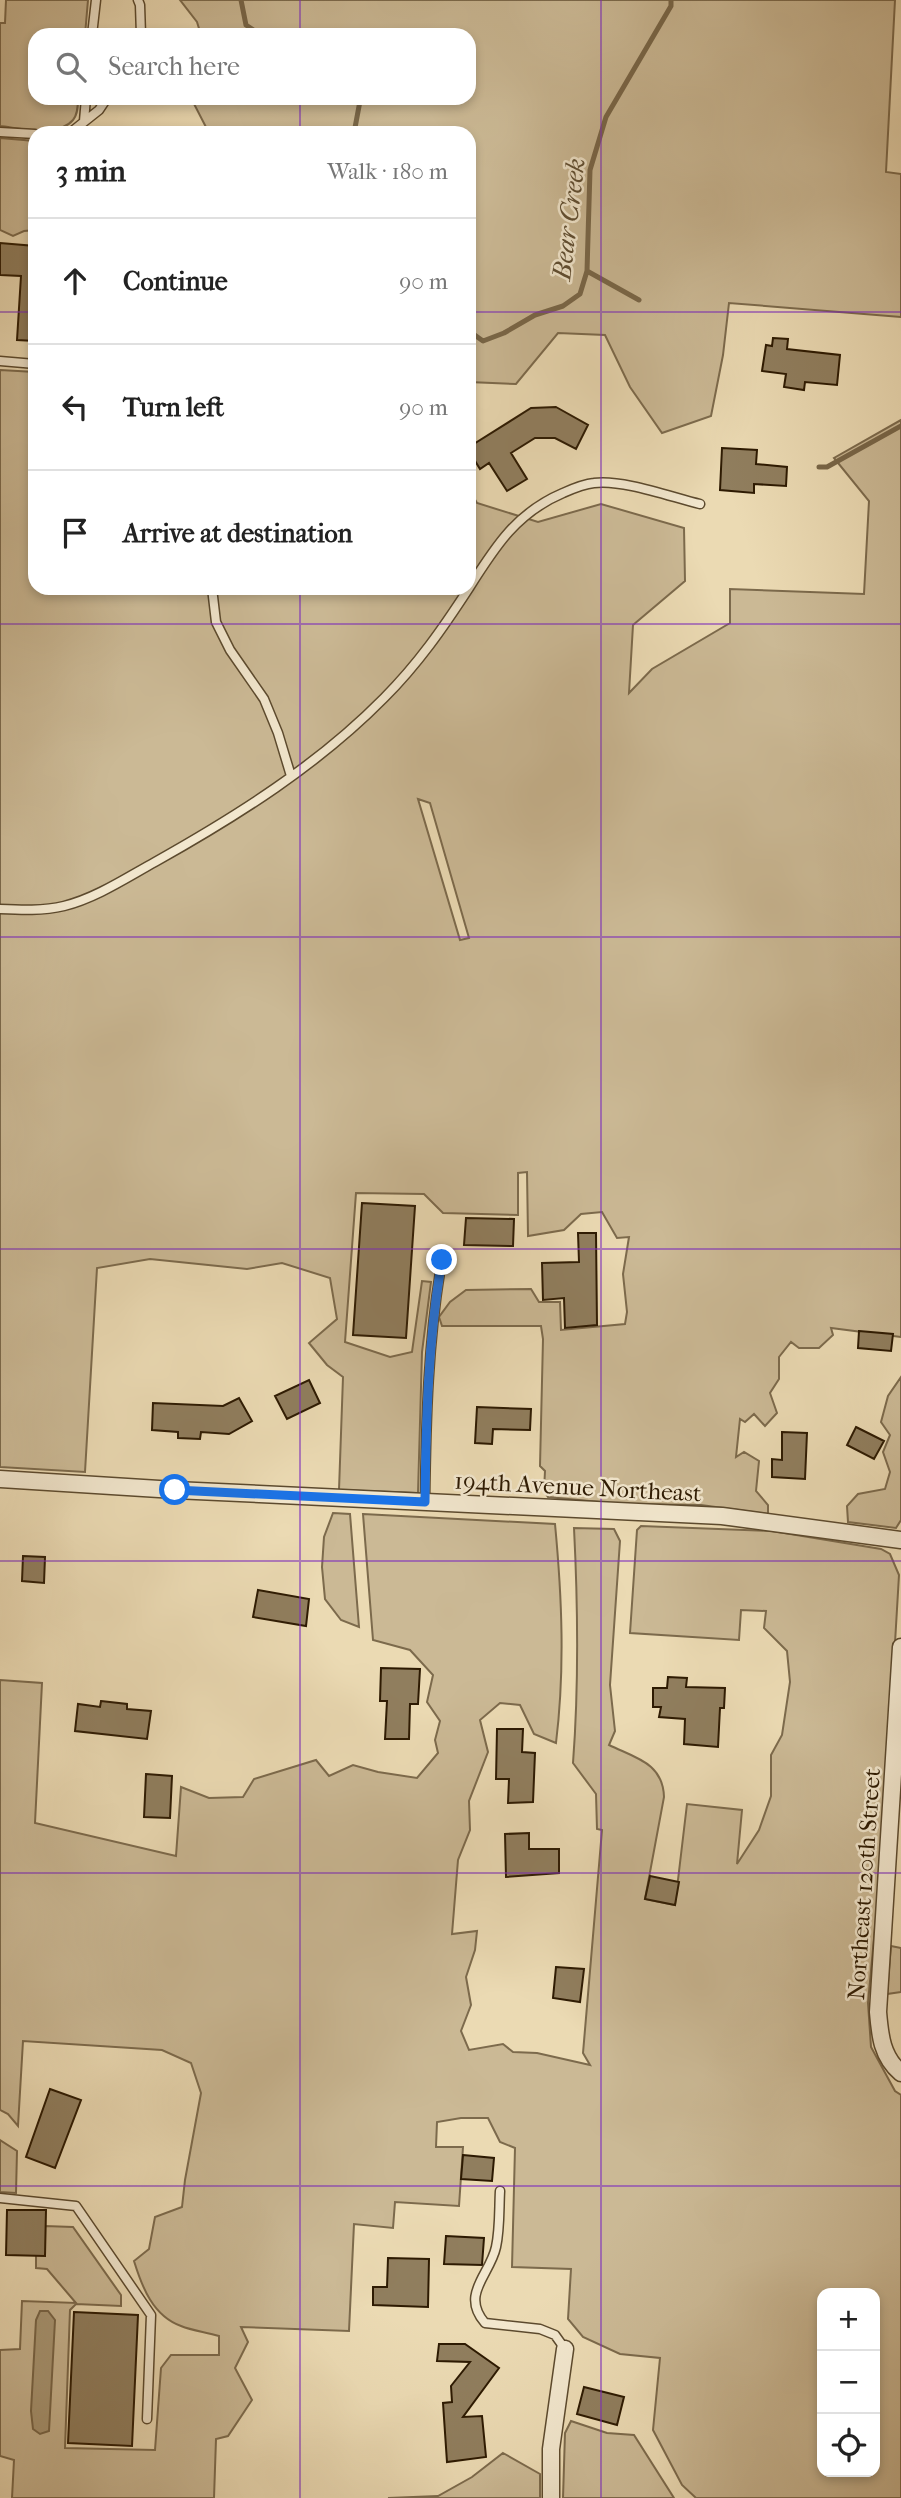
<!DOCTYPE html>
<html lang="en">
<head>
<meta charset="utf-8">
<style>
	body { margin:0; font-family:"IM FELL French Canon",serif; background:#f6f6f6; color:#222 }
	.controls { position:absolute; right:21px; bottom:21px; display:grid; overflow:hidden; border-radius:14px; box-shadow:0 4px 10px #0003 }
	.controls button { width:63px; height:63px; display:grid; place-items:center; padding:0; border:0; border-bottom:2px solid #e0e0e0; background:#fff; color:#222; font:35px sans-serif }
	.stop { position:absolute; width:21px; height:21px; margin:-16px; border:5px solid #1a73e8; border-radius:50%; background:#fff }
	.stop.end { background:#1a73e8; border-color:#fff; box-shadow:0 2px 7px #0008 }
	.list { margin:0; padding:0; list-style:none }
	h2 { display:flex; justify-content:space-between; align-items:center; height:91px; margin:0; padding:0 28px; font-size:30px }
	h2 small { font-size:23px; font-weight:400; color:#767676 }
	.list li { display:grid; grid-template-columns:46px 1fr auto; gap:21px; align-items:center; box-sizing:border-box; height:126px; padding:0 28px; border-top:2px solid #e0e0e0 }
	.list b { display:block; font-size:26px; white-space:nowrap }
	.list em { font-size:23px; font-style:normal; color:#767676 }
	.icon { flex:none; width:38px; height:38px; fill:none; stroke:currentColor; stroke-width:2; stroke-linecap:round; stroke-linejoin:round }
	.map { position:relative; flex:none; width:901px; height:2498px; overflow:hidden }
	.search { position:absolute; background:#fff; box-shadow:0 4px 10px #0003; left:28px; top:28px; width:448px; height:77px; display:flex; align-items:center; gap:18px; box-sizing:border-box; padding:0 24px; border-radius:21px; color:#767676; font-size:26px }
	.panel { position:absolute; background:#fff; box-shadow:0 4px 10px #0003; left:28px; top:126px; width:448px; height:469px; border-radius:21px }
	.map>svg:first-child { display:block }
	.green { fill:#cbb995; stroke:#7c6a4c; stroke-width:2; fill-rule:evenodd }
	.water { fill:#a97; stroke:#786648; stroke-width:2 }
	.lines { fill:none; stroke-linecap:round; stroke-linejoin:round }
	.stream { stroke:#786648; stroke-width:5 }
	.building { fill:#907e5e; stroke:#2d1a02; stroke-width:2 }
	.lane-casing { stroke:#5c4a2e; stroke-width:11 }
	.street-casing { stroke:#5c4a2e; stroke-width:19 }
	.lane { stroke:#f2e7ce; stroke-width:8 }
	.street { stroke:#f2e7ce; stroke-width:16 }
	.route { stroke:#1a73e8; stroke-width:9 }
	.grid { fill:none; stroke:#7b2cbf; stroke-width:2; stroke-opacity:0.55 }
	.labels { text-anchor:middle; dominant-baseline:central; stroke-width:5; stroke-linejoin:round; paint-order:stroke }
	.street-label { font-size:24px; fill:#2d1a02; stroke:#f2e7ce }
	.water-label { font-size:26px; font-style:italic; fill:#5f4d31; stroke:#f2e7ce }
</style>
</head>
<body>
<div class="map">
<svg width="901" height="2498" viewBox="0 0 901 2498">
	<rect width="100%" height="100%" fill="#ebdab3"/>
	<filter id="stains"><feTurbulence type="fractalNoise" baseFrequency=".00286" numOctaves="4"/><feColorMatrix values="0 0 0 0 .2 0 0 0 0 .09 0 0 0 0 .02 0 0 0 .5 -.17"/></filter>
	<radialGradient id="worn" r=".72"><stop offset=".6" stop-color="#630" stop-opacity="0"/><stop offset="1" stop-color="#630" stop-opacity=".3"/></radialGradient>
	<path class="green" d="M6 0H88L85 35H35V98H78C78 105 78 114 73 120 58 138 20 128 0 126V23H5Z
		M180 0H895L886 172 901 174V317L729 303 723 355 711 416 662 433 630 387 605 335 558 333 516 384 469 382V133H209L191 98H469V35H201L197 22Z
		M0 138 35 141V230L24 231 13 236 0 230Z
		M0 370 35 372V588H469V489L477 503 538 522 601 504 684 528 685 581 633 625 629 693 652 669 730 623V589L864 594 869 501 834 458 901 420V1337L831 1328 833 1335 819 1348H799L791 1342 779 1357V1379L770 1393 777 1413 765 1426 754 1414 745 1422 740 1419 736 1457 744 1452 759 1461 756 1491 768 1505V1514L701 1505 620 1504 548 1497 544 1491 545 1471 540 1466 543 1339 541 1326H442L439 1317 450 1302 466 1290 531 1289 539 1302H560L561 1330 625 1324 627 1312 623 1274 629 1237 617 1238 602 1212 581 1214 564 1230 528 1236 527 1172 518 1173V1215L443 1213 424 1194 356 1193 345 1342 390 1357 412 1352 422 1281 431 1282 422 1352 418 1493 339 1490 343 1377 327 1365 309 1343 337 1319 330 1278 282 1263 247 1269 150 1259 97 1268 85 1472 0 1467ZM418 799 430 803 469 938 460 940Z
		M901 1377V1520L896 1528 848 1522 847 1506 858 1494 885 1489 890 1472 883 1452 890 1435 881 1422 888 1396Z
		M333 1513 350 1514 359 1627 341 1620 325 1599 322 1567 324 1537Z
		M363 1514 555 1524C562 1598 565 1669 556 1743L534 1734 520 1705 500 1703 480 1720 488 1752 469 1801 470 1830 458 1860 452 1934 477 1931 475 1950 466 1977 471 2005 461 2031 469 2050 503 2044 513 2052 537 2053 590 2065 583 2053 602 1830 597 1829 596 1794 573 1763C579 1684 578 1607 574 1528L614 1529 620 1541 610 1685 615 1731 609 1745C636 1758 663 1763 664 1797L645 1899 675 1905 687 1804 742 1810 737 1864 759 1830 771 1796V1755L782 1735 790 1682 787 1651 764 1628 766 1611 741 1610 739 1640 630 1633 637 1530 641 1526 772 1531 881 1549 890 1554 899 1575 884 1830 868 2003 871 2047 895 2091 901 2095V2498H696L682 2485 653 2430 660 2358 620 2354 583 2337 568 2319 571 2269 512 2267 515 2148 500 2142 488 2118H461L437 2122 436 2147H463L459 2206 395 2202 393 2228 354 2224 349 2331 241 2327 248 2342 235 2368 252 2400 228 2436 216 2439 214 2498H12L14 2460 0 2456V2350L20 2349 22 2301 76 2303 47 2269 36 2268V2255L45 2226 73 2227 121 2295V2306L76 2304 70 2310 65 2448 155 2450 161 2368 171 2355H219V2336C207 2332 193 2331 181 2326 153 2316 142 2287 134 2261L149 2249 155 2217 182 2207 185 2180 201 2093 191 2063 162 2050 23 2041 18 2126 8 2114 0 2110V1680L42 1683 35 1823 176 1856 181 1787 209 1798 243 1797 254 1779 316 1760 329 1776 353 1765 378 1772 417 1778 438 1753 435 1740 440 1721 427 1702 433 1675 410 1650 373 1640ZM822 2293H875V2472H822Z
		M891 1946 901 1948V1992L887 1994Z
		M0 2140 17 2151 16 2193 0 2192Z
		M571 2421 607 2433 634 2435 674 2498H563L565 2433Z
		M503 2453 540 2474V2498H388L438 2496 472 2477Z"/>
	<path class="water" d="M40 2311H48L55 2320 49 2431 40 2434 33 2429 31 2411 36 2320Z"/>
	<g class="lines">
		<path class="stream" d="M241 0 246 25 261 35
			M354 133 360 101 358 98
			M587 271 639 300
			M469 331 483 341 504 333 535 315 563 306 580 294 587 271 590 170 606 117 671 6V0
			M819 467H827L901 426"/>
	</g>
	<path class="building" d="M0 243 35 246V341L17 340 21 276 0 275Z
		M773 338 788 339 787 349 840 355 837 385 805 382 804 390 784 387 786 374 762 371 766 345 772 346Z
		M556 407 588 425 576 449 555 438H535L511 453 527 479 507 491 489 463 480 469 469 451V447L531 408Z
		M722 448 757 450 756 464 787 467 786 486 754 484V493L720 490Z
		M362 1203 415 1206 406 1338 353 1335Z
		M466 1218 514 1219 513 1246 464 1245Z
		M578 1233H596L597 1325 565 1328 564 1298 543 1300 542 1263 579 1262Z
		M859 1331 893 1334 891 1351 858 1348Z
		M309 1380 320 1403 287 1419 275 1396Z
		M239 1398 252 1421 229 1434 201 1432 200 1439 178 1438V1432L152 1430 153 1403 223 1406Z
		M477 1407 531 1409 530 1430 493 1429 492 1444 475 1443Z
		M856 1427 884 1441 874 1459 847 1445Z
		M782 1432 807 1433 805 1479 772 1477V1459L782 1460Z
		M23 1556 45 1557 44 1583 22 1581Z
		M258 1590 309 1599 306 1626 253 1617Z
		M381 1668 420 1669 418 1704H410L409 1739H385L387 1701H380Z
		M668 1677 687 1678 686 1687 725 1688 724 1708H720L718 1747 684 1744 685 1719 659 1717 661 1707H653V1688H667Z
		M101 1701 127 1704V1709L151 1711 147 1739 75 1731 78 1704 100 1707Z
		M497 1729H523L522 1752 535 1753 533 1802 508 1803 509 1779H496Z
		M146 1774 172 1776 170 1818 144 1817Z
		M529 1833V1849H559V1873L506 1877 505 1834Z
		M650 1876 679 1882 675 1905 645 1899Z
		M556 1967 584 1969 580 2002 553 1998Z
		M50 2089 81 2100 55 2168 26 2157Z
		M463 2155 494 2158 492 2181 461 2179Z
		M7 2210H46L45 2256 6 2255Z
		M446 2236 484 2238 482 2265 444 2264Z
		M388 2258 429 2259 428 2307 373 2305V2287H387Z
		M74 2312 138 2315 132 2446 68 2443Z
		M439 2344H465L499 2368 463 2417 482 2416 486 2457 447 2462 443 2403 452 2402 451 2386 470 2362 437 2361Z
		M584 2387 624 2397 617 2425 577 2414Z"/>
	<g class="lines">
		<defs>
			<path id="lane" d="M138 0 140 5 141 35
				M92 35 96 0
				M84 121 86 98
				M0 132 35 134
				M70 133 99 110 107 98
				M0 361 35 364
				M212 588 216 622 230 650 264 699 278 733 291 776
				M469 588C495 547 516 513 563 493 572 489 583 484 594 483 622 479 671 497 700 504
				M0 909C21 910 43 911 64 906 96 898 126 878 155 862 237 816 318 765 384 698 418 664 443 628 469 588
				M425 1502C426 1421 428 1340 442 1260
				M500 2191C499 2209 500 2229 496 2247 490 2275 460 2294 485 2323L540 2329 555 2335 565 2349
				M0 2198 76 2206 151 2315 147 2419"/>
			<path id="street" d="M0 1479 175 1490 722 1516 901 1540
				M901 1647 878 2012C880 2036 882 2057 901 2073
				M551 2498V2449L565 2349"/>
		</defs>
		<use href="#lane" class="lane-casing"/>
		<use href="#street" class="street-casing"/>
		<use href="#lane" class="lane"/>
		<use href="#street" class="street"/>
	</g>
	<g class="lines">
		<path class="route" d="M175 1490 425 1502C426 1421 428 1339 442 1260"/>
	</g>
	<path class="grid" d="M300 0V35M601 0V2498M300 98V133M0 312H35M469 312H901M300 588V2498M0 624H901M0 937H901M0 1249H901M0 1561H901M0 1873H901M0 2186H901"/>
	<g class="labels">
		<g class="street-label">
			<text transform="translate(578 1487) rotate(3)">194th Avenue Northeast</text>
			<text transform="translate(864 1884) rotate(-86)">Northeast 120th Street</text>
		</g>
		<g class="water-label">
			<text transform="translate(569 219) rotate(-83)">Bear Creek</text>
		</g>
	</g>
	<rect width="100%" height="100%" filter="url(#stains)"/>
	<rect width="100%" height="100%" fill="url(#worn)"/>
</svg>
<div class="controls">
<button>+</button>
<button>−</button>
<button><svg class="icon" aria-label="locate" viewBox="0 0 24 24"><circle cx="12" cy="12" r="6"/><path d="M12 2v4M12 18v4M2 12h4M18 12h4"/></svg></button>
</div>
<div class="stop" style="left:175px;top:1490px"></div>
<div class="stop end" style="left:442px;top:1260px"></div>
<div class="search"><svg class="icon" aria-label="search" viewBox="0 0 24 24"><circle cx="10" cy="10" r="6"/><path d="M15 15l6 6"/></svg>Search here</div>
<section class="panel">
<h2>3 min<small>Walk · 180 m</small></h2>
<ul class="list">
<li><svg class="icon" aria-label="ahead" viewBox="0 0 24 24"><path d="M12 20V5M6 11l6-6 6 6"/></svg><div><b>Continue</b></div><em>90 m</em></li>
<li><svg class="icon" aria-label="left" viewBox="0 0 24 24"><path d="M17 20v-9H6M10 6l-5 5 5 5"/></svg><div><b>Turn left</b></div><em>90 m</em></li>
<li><svg class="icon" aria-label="arrive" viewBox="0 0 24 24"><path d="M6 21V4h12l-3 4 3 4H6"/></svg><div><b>Arrive at destination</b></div></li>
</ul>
</section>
</div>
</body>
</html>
